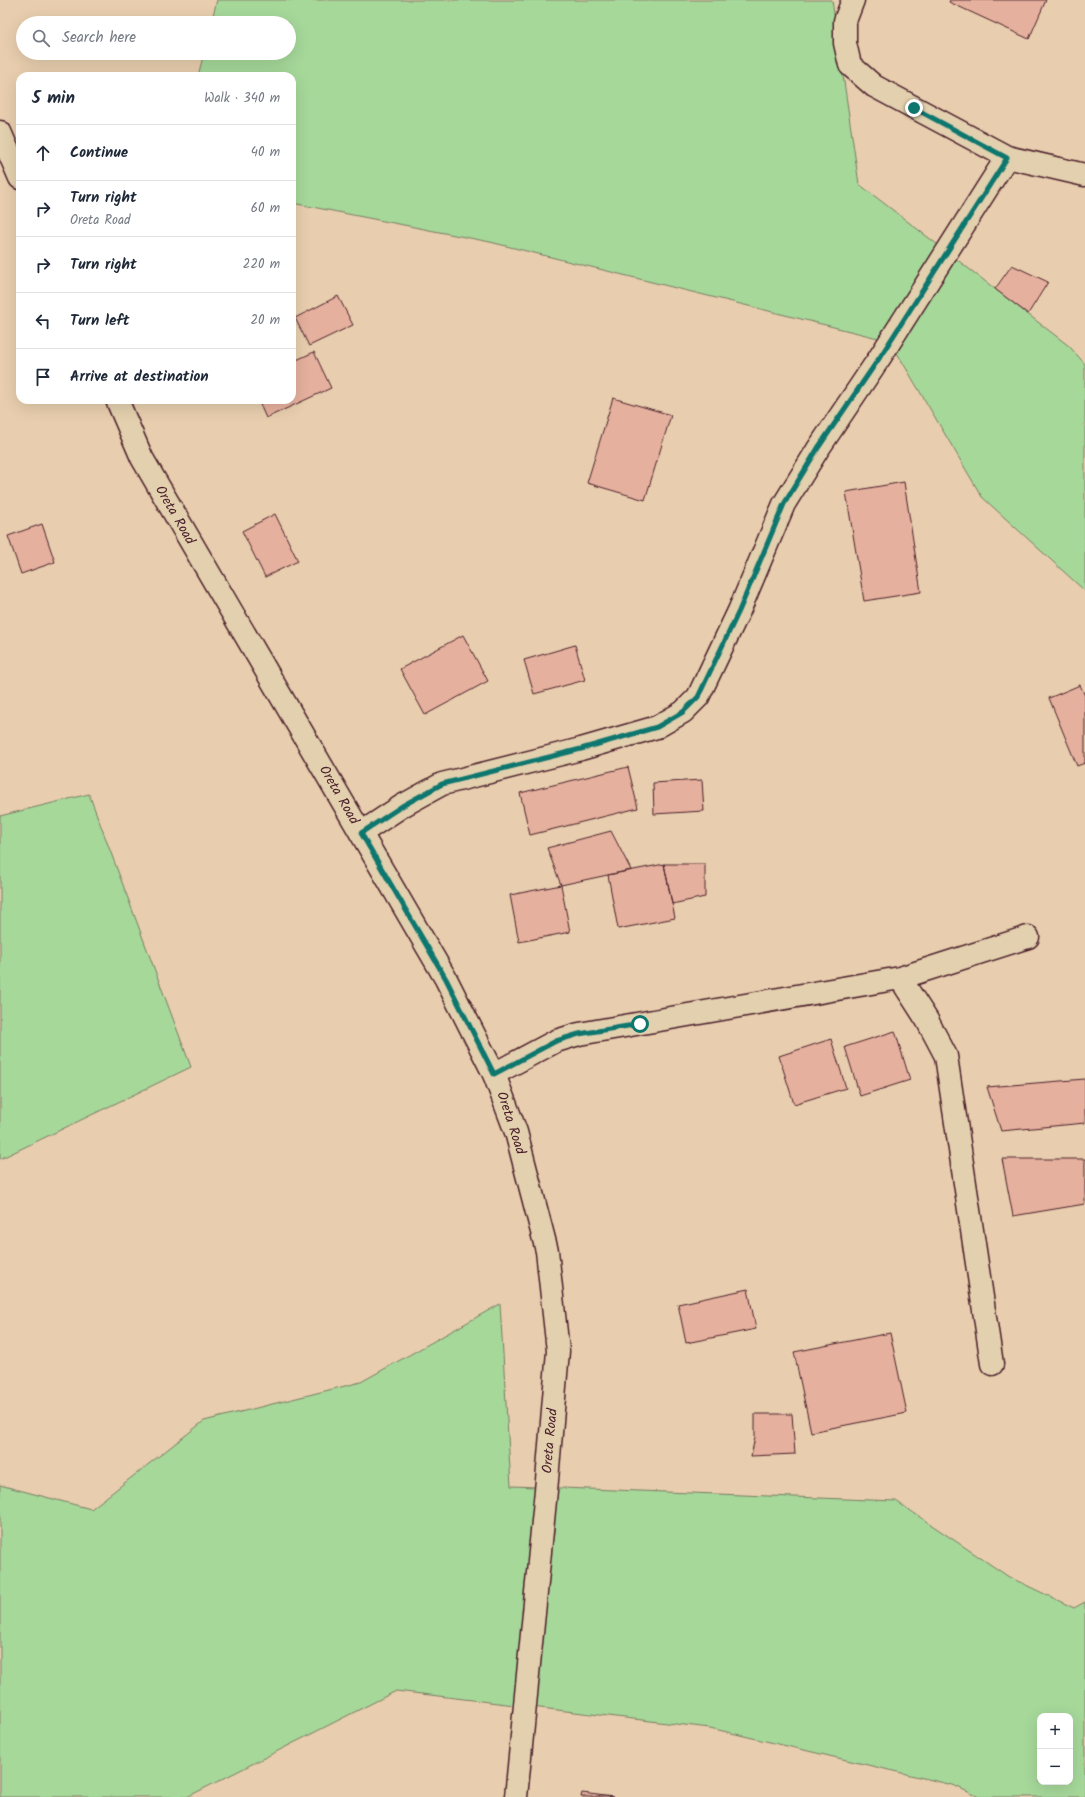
<!DOCTYPE html>
<html lang="en">
<head>
<meta charset="utf-8">
<style>
	body { margin:0; font-family:Kalam,sans-serif; background:#f2f2f3; color:#1f2937 }
	.controls { position:absolute; right:12px; bottom:12px; display:grid; overflow:hidden; border-radius:8px; box-shadow:0 4px 16px #0002 }
	.controls button { width:36px; height:36px; display:grid; place-items:center; padding:0; border:0; border-bottom:1px solid #e0e1e3; background:#fff; color:#1f2937; font:20px sans-serif }
	.stop { position:absolute; width:12px; height:12px; margin:-9px; border:3px solid #0f766e; border-radius:50%; background:#fff }
	.stop.end { background:#0f766e; border-color:#fff; box-shadow:0 1px 4px #0008 }
	.list { margin:0; padding:0; list-style:none }
	h2 { display:flex; justify-content:space-between; align-items:center; height:52px; margin:0; padding:0 16px; font-size:17px }
	h2 small { font-size:13px; font-weight:400; color:#747a83 }
	.list li { display:grid; grid-template-columns:26px 1fr auto; gap:12px; align-items:center; box-sizing:border-box; height:56px; padding:0 16px; border-top:1px solid #e0e1e3 }
	.list b { display:block; font-size:15px; white-space:nowrap }
	.list p { margin:0; font-size:13px; white-space:nowrap; color:#747a83 }
	.list em { font-size:13px; font-style:normal; color:#747a83 }
	.icon { flex:none; width:22px; height:22px; fill:none; stroke:currentColor; stroke-width:2; stroke-linecap:round; stroke-linejoin:round }
	.map { position:relative; flex:none; width:1085px; height:1797px; overflow:hidden }
	.search { position:absolute; background:#fff; box-shadow:0 4px 16px #0002; left:16px; top:16px; width:280px; height:44px; display:flex; align-items:center; gap:10px; box-sizing:border-box; padding:0 14px; border-radius:22px; color:#747a83; font-size:15px }
	.panel { position:absolute; background:#fff; box-shadow:0 4px 16px #0002; left:16px; top:72px; width:280px; height:332px; border-radius:12px }
	.map>svg:first-child { display:block }
	.green { fill:#a6d89a; stroke:#787c62; fill-rule:evenodd }
	.building { fill:#e5b09d; stroke:#4a1f2b }
	.lines { fill:none; stroke-linecap:round; stroke-linejoin:round }
	.street-casing { stroke:#4a1f2b; stroke-width:25 }
	.secondary-casing { stroke:#4a1f2b; stroke-width:25 }
	.street { stroke:#e3d0ae; stroke-width:22 }
	.secondary { stroke:#e3d0ae; stroke-width:22 }
	.route { stroke:#0f766e; stroke-width:5 }
	.labels { text-anchor:middle; dominant-baseline:central; stroke-width:3; stroke-linejoin:round; paint-order:stroke }
	.street-label { font-size:14px; fill:#4a1f2b; stroke:#e3d0ae }
</style>
</head>
<body>
<div class="map">
<svg width="1085" height="1797" viewBox="0 0 1085 1797">
	<rect width="100%" height="100%" fill="#e8ceae"/>
	<filter id="ink" filterUnits="userSpaceOnUse"><feTurbulence type="fractalNoise" baseFrequency=".025" numOctaves="2"/><feDisplacementMap in="SourceGraphic" scale="8" xChannelSelector="R" yChannelSelector="G"/><feConvolveMatrix kernelMatrix="1 2 1 2 8 2 1 2 1" color-interpolation-filters="sRGB"/></filter>
	<g filter="url(#ink)">
		<path class="green" d="M217 0H832L859 184 1069 346 1085 364V591L982 497 890 341 490 242 292 203V76H198L204 53H289V23H211Z
			M89 794 191 1067 0 1159V816Z
			M500 1304 511 1486 896 1501 1009 1577 1074 1608 1085 1602V1797H979L953 1785 710 1728 396 1691 187 1797H0V1485L91 1509 204 1421 361 1382ZM1040 1716H1070V1782H1040Z"/>
		<path class="building" d="M950 0H1046L1029 39 949 2Z
			M1012 265 1048 282 1028 314 995 289Z
			M338 296 353 325 309 346 295 318Z
			M314 352 331 388 266 418 258 400H292V362Z
			M613 398 671 415 645 500 587 483Z
			M904 482 921 592 864 601 846 492Z
			M275 514 298 561 265 577 242 531Z
			M42 524 55 562 21 574 8 536Z
			M463 635 488 681 425 715 400 669Z
			M575 645 585 680 534 694 524 660Z
			M1080 685 1085 696V763L1077 766 1049 698Z
			M628 767 638 808 530 835 520 793Z
			M702 780 704 811 654 814 653 783Z
			M611 831 631 870 561 885 547 848Z
			M664 864 675 918 618 929 608 875Z
			M664 864H705V897L672 904Z
			M561 885 570 932 519 942 510 895Z
			M895 1031 910 1080 860 1096 845 1047Z
			M831 1039 846 1088 794 1104 779 1056Z
			M1085 1079V1123L1001 1131 987 1087Z
			M1002 1159H1085V1204L1013 1216Z
			M748 1289 756 1329 686 1343 678 1304Z
			M890 1333 907 1413 811 1432 794 1352Z
			M755 1414H792L795 1454 751 1456 755 1437Z
			M582 1793 613 1797H581Z"/>
		<g class="lines">
			<defs>
				<path id="street" d="M853 0 845 21V43L850 65 874 86 1007 157 1085 175
					M361 833 402 806 442 784 581 749 657 727 683 712 698 697 739 611 784 504 818 449 880 357 1007 157
					M900 978 927 1020 946 1056 992 1364
					M494 1074 556 1041 579 1034 900 978 1028 937"/>
				<path id="secondary" d="M0 132 20 178
					M117 400 142 458 446 979 494 1074 516 1132 547 1251 558 1351 547 1480 516 1797"/>
			</defs>
			<use href="#street" class="street-casing"/>
			<use href="#secondary" class="secondary-casing"/>
			<use href="#street" class="street"/>
			<use href="#secondary" class="secondary"/>
		</g>
	</g>
	<g class="lines" filter="url(#ink)">
		<path class="route" d="M640 1024 579 1034 556 1041 494 1074 446 979 361 833 402 806 442 784 581 749 657 727 683 712 698 697 739 611 784 504 818 448 880 357 1007 158 914 108"/>
	</g>
	<g class="labels">
		<g class="street-label">
			<text transform="translate(175 515) rotate(60)">Oreta Road</text>
			<text transform="translate(339 795) rotate(60)">Oreta Road</text>
			<text transform="translate(511 1123) rotate(72)">Oreta Road</text>
			<text transform="translate(550 1441) rotate(-85)">Oreta Road</text>
		</g>
	</g>
</svg>
<div class="controls">
<button>+</button>
<button>−</button>
</div>
<div class="stop" style="left:640px;top:1024px"></div>
<div class="stop end" style="left:914px;top:108px"></div>
<div class="search"><svg class="icon" aria-label="search" viewBox="0 0 24 24"><circle cx="10" cy="10" r="6"/><path d="M15 15l6 6"/></svg>Search here</div>
<section class="panel">
<h2>5 min<small>Walk · 340 m</small></h2>
<ul class="list">
<li><svg class="icon" aria-label="ahead" viewBox="0 0 24 24"><path d="M12 20V5M6 11l6-6 6 6"/></svg><div><b>Continue</b></div><em>40 m</em></li>
<li><svg class="icon" aria-label="right" viewBox="0 0 24 24"><path d="M7 20v-9h11M14 6l5 5-5 5"/></svg><div><b>Turn right</b><p>Oreta Road</p></div><em>60 m</em></li>
<li><svg class="icon" aria-label="right" viewBox="0 0 24 24"><path d="M7 20v-9h11M14 6l5 5-5 5"/></svg><div><b>Turn right</b></div><em>220 m</em></li>
<li><svg class="icon" aria-label="left" viewBox="0 0 24 24"><path d="M17 20v-9H6M10 6l-5 5 5 5"/></svg><div><b>Turn left</b></div><em>20 m</em></li>
<li><svg class="icon" aria-label="arrive" viewBox="0 0 24 24"><path d="M6 21V4h12l-3 4 3 4H6"/></svg><div><b>Arrive at destination</b></div></li>
</ul>
</section>
</div>
</body>
</html>
